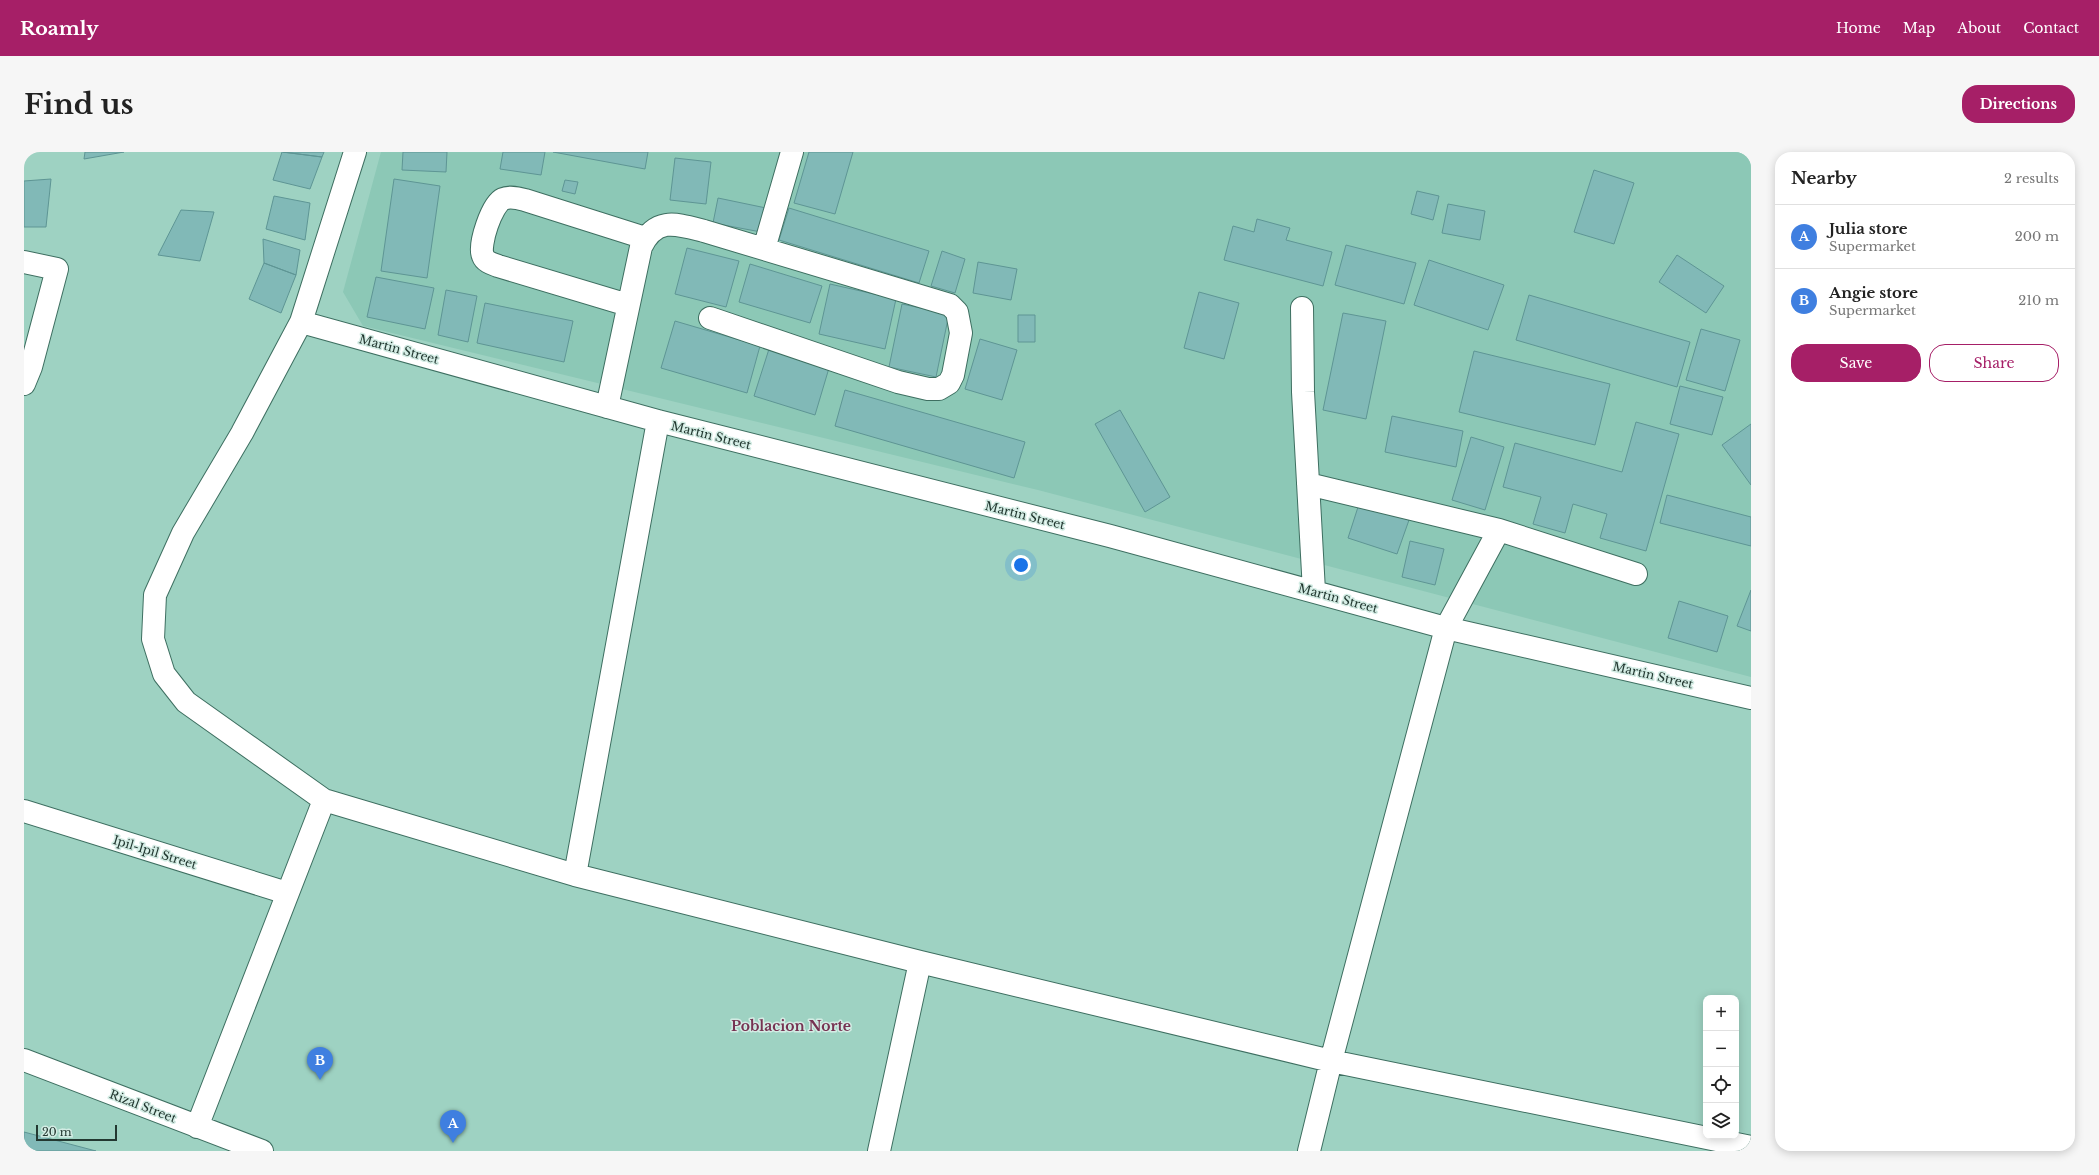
<!DOCTYPE html>
<html lang="en">
<head>
<meta charset="utf-8">
<style>
	body { margin:0; font-family:"Libre Baskerville",serif; background:#f6f6f6; color:#222 }
	.controls { position:absolute; right:12px; bottom:12px; display:grid; overflow:hidden; border-radius:8px; box-shadow:0 2px 10px #0003 }
	.controls button { width:36px; height:36px; display:grid; place-items:center; padding:0; border:0; border-bottom:1px solid #e0e0e0; background:#fff; color:#222; font:20px sans-serif }
	.scale { position:absolute; left:12px; bottom:10px; width:81px; box-sizing:border-box; padding-left:4px; border:2px solid #233831; border-top:0; font-size:11px; line-height:14px; white-space:nowrap; color:#233831; -webkit-text-stroke:3px #d3ece4; paint-order:stroke }
	.you { position:absolute; left:997px; top:413px; width:14px; height:14px; margin:-10px; border:3px solid #fff; border-radius:50%; background:#1a73e8; box-shadow:0 0 0 6px #1a73e833 }
	.badge { display:grid; place-items:center; width:26px; height:26px; border-radius:50%; background:#a61f67; color:#fff; font-size:13px; font-weight:700 }
	.pin { position:absolute; translate:-50% -33px; filter:drop-shadow(0 1px 2px #0008) }
	.pin::after { content:''; position:absolute; top:21px; width:14px; height:12px; background:inherit; clip-path:polygon(0 0,100% 0,50% 100%) }
	.list { margin:0; padding:0; list-style:none }
	h2 { display:flex; justify-content:space-between; align-items:center; height:52px; margin:0; padding:0 16px; font-size:17px }
	h2 small { font-size:13px; font-weight:400; color:#767676 }
	.list li { display:grid; grid-template-columns:26px 1fr auto; gap:12px; align-items:center; box-sizing:border-box; height:64px; padding:0 16px; border-top:1px solid #e0e0e0 }
	.list b { display:block; font-size:15px; white-space:nowrap }
	.list p { margin:0; font-size:13px; white-space:nowrap; color:#767676 }
	.list em { font-size:13px; font-style:normal; color:#767676 }
	.actions { display:flex; gap:8px; padding:12px 16px }
	.actions a { flex:1; padding:9px 0; border:1px solid #a61f67; border-radius:16px; text-align:center; font-size:14px; color:#a61f67 }
	.actions .main { background:#a61f67; color:#fff }
	.icon { flex:none; width:22px; height:22px; fill:none; stroke:currentColor; stroke-width:2; stroke-linecap:round; stroke-linejoin:round }
	.map { position:relative; flex:none; width:1727px; height:999px; overflow:hidden; border-radius:16px }
	header { display:flex; align-items:center; gap:24px; box-sizing:border-box; height:56px; padding:0 20px; background:#a61f67; color:#fff }
	header strong { font-size:19px }
	nav { display:flex; gap:22px; margin-inline-start:auto; font-size:14px }
	.intro { display:flex; align-items:center; justify-content:space-between; box-sizing:border-box; height:96px; padding:0 24px }
	h1 { margin:0; font-size:28px }
	.button { padding:10px 18px; border-radius:16px; background:#a61f67; color:#fff; font-size:14px; font-weight:700 }
	main { display:flex; gap:24px; padding:0 24px }
	aside { flex:1; background:#fff; border-radius:16px; box-shadow:0 2px 10px #0003 }
	.map>svg:first-child { display:block }
	.built { fill:#8cc8b6 }
	.building { fill:#81b9b7; stroke:#5e9594 }
	.lines { fill:none; stroke-linecap:round; stroke-linejoin:round }
	.minor-casing { stroke:#3e6f61; stroke-width:24 }
	.minor { stroke:#fff; stroke-width:22 }
	.labels { text-anchor:middle; dominant-baseline:central; stroke-width:3; stroke-linejoin:round; paint-order:stroke }
	.street-label { font-size:12px; fill:#233831; stroke:#d3ece4 }
	.quarter-label { font-size:14px; font-weight:bold; fill:#763352; stroke:#d3ece4 }
</style>
</head>
<body>
<header>
<strong>Roamly</strong>
<nav><a>Home</a><a>Map</a><a>About</a><a>Contact</a></nav>
</header>
<div class="intro"><h1>Find us</h1><a class="button">Directions</a></div>
<main>
<div class="map">
<svg width="1727" height="999" viewBox="0 0 1727 999">
	<rect width="100%" height="100%" fill="#9ed2c2"/>
	<path class="built" d="M357 0H1727V525L1014 338 339 174 319 140Z"/>
	<path class="building" d="M61 0H100L60 7Z
		M258 0 298 5 286 37 249 28Z
		M259 0H300L298 5Z
		M379 0H423L422 20 378 18Z
		M479 0H521L517 23 476 17Z
		M529 0H624L621 17Z
		M785 0H829L811 62 770 51Z
		M651 6 687 10 682 52 646 48Z
		M1570 18 1610 31 1590 92 1550 80Z
		M27 27 22 75H0V29Z
		M370 27 416 34 403 126 357 119Z
		M541 28 554 30 551 42 538 39Z
		M1393 39 1415 44 1409 68 1387 62Z
		M250 44 286 51 281 88 242 77Z
		M694 46 742 56 737 80 689 71Z
		M1424 52 1461 59 1456 88 1418 81Z
		M765 56 905 99 895 131 755 88Z
		M157 58 190 60 176 109 134 103Z
		M1233 67 1266 76 1262 88 1308 100 1299 134 1200 108 1209 74 1230 80Z
		M239 87 276 98 272 123 240 111Z
		M1322 93 1392 111 1380 152 1311 133Z
		M663 96 715 109 702 155 651 142Z
		M918 99 941 107 931 141 907 134Z
		M1653 103 1700 134 1682 161 1635 130Z
		M1405 108 1480 133 1464 178 1390 153Z
		M954 110 993 117 987 148 949 141Z
		M240 111 272 123 257 161 225 147Z
		M726 112 798 134 786 171 715 150Z
		M352 125 410 136 401 177 343 165Z
		M806 132 872 147 861 197 795 182Z
		M422 138 453 144 444 190 414 183Z
		M1175 140 1215 151 1200 207 1160 196Z
		M1505 143 1666 190 1653 235 1492 188Z
		M461 151 549 169 540 210 453 191Z
		M878 152 925 162 912 225 865 215Z
		M1319 161 1362 169 1342 267 1299 258Z
		M994 163H1011V190H994Z
		M651 169 736 194 723 241 637 216Z
		M1677 177 1716 188 1701 239 1662 228Z
		M956 187 993 198 978 248 941 237Z
		M745 197 805 216 791 263 730 244Z
		M1450 199 1586 232 1571 293 1435 260Z
		M1656 234 1699 245 1688 283 1646 272Z
		M821 238 1001 290 990 326 811 274Z
		M1096 258 1146 345 1121 360 1071 272Z
		M1368 264 1439 279 1432 315 1361 300Z
		M1612 270 1655 282 1622 399 1576 386 1583 362 1549 352 1541 381 1509 372 1517 345 1479 335 1491 291 1598 320Z
		M1727 272V333L1698 293Z
		M1447 285 1480 295 1461 358 1428 348Z
		M1643 343 1727 365V394L1636 371Z
		M1335 352 1385 368 1373 402 1324 386Z
		M1386 389 1420 397 1411 433 1378 425Z
		M1727 438V479L1713 474Z
		M1655 449 1704 464 1693 500 1644 486Z
		M0 980 72 999H0Z"/>
	<g class="lines">
		<defs>
			<path id="minor" d="M740 97 768 0
				M0 110 33 117 7 215 0 232
				M604 153 474 114C469 112 461 110 459 104 454 93 468 52 479 47 486 44 494 46 501 48L621 86
				M1278 156 1279 240 1290 439
				M277 170 634 269 1086 384 1422 476 1727 546
				M583 255 617 95C632 64 653 72 680 79L926 153 933 160 937 181 929 223 925 231 915 237H904L874 230 686 166
				M1284 332 1475 378 1612 422
				M300 648 162 550 140 522 129 487 131 443 159 381 218 281 277 170 331 0
				M0 659 263 741
				M551 723 634 269
				M0 908 238 999
				M173 975 300 648 551 723 896 810 1307 909 1727 995
				M855 999 896 810
				M1285 999 1307 909 1422 476 1475 378"/>
		</defs>
		<use href="#minor" class="minor-casing"/>
		<use href="#minor" class="minor"/>
	</g>
	<g class="labels">
		<g class="street-label">
			<text transform="translate(375 197) rotate(15)">Martin Street</text>
			<text transform="translate(687 283) rotate(14)">Martin Street</text>
			<text transform="translate(1001 363) rotate(14)">Martin Street</text>
			<text transform="translate(1314 446) rotate(15)">Martin Street</text>
			<text transform="translate(1629 523) rotate(13)">Martin Street</text>
			<text transform="translate(131 700) rotate(17)">Ipil-Ipil Street</text>
			<text transform="translate(119 954) rotate(21)">Rizal Street</text>
		</g>
		<g class="quarter-label">
			<text x="767" y="874">Poblacion Norte</text>
		</g>
	</g>
</svg>
<div class="controls">
<button>+</button>
<button>−</button>
<button><svg class="icon" aria-label="locate" viewBox="0 0 24 24"><circle cx="12" cy="12" r="6"/><path d="M12 2v4M12 18v4M2 12h4M18 12h4"/></svg></button>
<button><svg class="icon" aria-label="layers" viewBox="0 0 24 24"><path d="M12 4l9 5-9 5-9-5zM3 14l9 5 9-5"/></svg></button>
</div>
<div class="scale">20 m</div>
<div class="you"></div>
<div class="pin badge" style="left:429px;top:991px;background:#3f7fe0">A</div>
<div class="pin badge" style="left:296px;top:928px;background:#3f7fe0">B</div>
</div>
<aside>
<h2>Nearby<small>2 results</small></h2>
<ul class="list">
<li><span class="badge" style="background:#3f7fe0">A</span><div><b>Julia store</b><p>Supermarket</p></div><em>200 m</em></li>
<li><span class="badge" style="background:#3f7fe0">B</span><div><b>Angie store</b><p>Supermarket</p></div><em>210 m</em></li>
</ul>
<div class="actions"><a class="main">Save</a><a>Share</a></div>
</aside>
</main>
</body>
</html>
